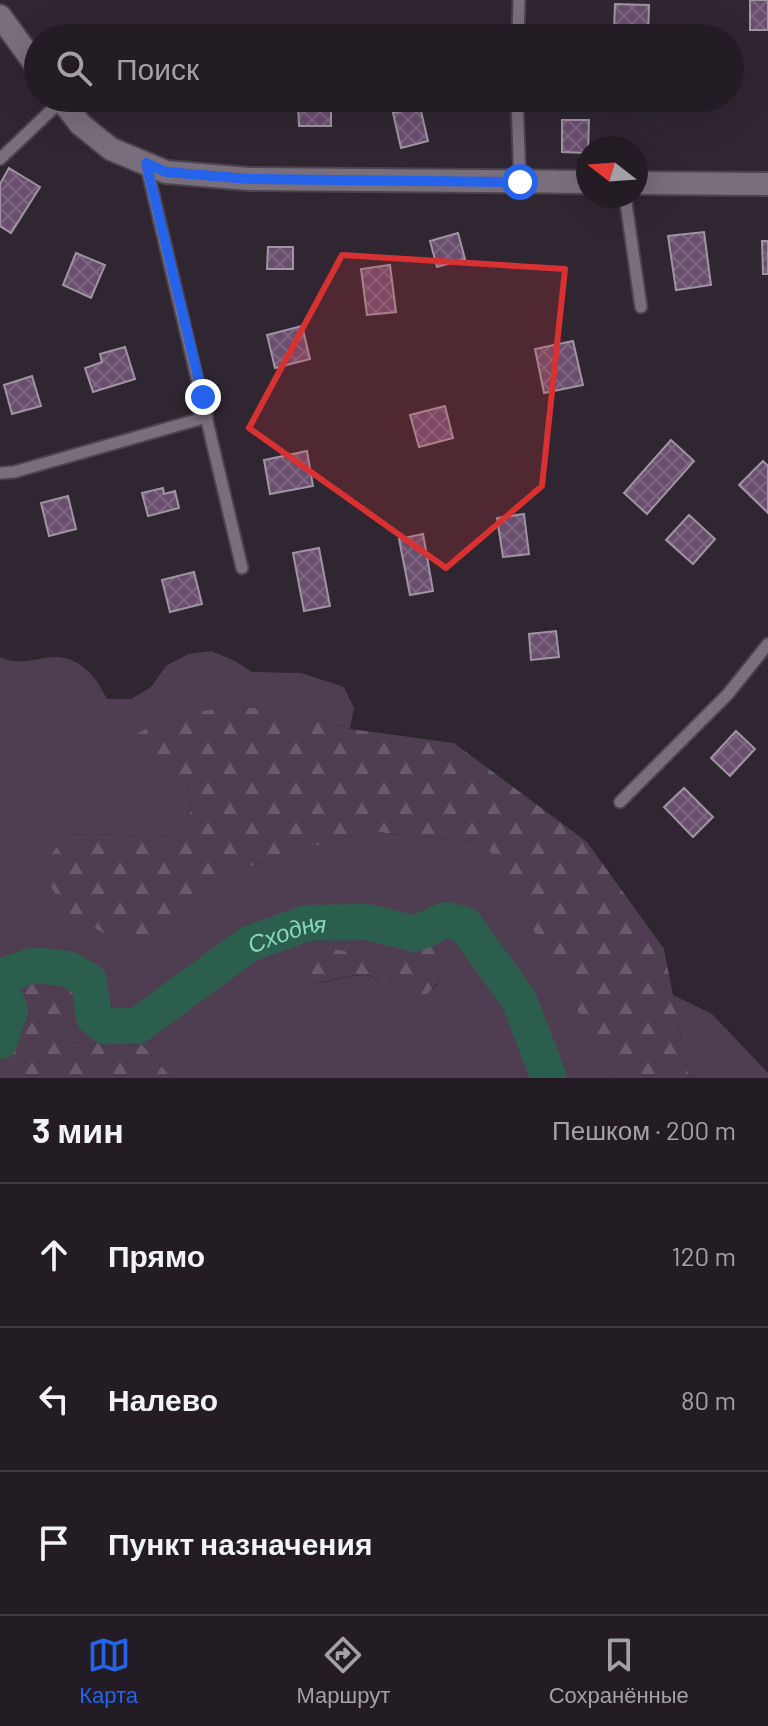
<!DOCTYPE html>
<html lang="ru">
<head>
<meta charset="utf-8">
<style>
	body { margin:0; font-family:Barlow,sans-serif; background:#2b252d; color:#f1f3f6 }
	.compass { position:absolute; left:576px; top:136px; width:72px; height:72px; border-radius:50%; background:#231c25; box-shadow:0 8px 32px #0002; rotate:287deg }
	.stop { position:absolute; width:24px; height:24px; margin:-18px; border:6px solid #2563eb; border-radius:50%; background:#fff }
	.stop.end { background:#2563eb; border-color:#fff; box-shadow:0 2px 8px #0008 }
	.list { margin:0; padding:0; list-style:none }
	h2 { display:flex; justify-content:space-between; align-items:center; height:104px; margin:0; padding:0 32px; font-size:34px }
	h2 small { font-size:26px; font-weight:400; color:#a3a1a7 }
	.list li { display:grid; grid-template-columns:52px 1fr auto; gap:24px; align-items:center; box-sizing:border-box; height:144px; padding:0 32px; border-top:2px solid #403a42 }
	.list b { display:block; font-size:30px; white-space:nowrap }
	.list em { font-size:26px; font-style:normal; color:#a3a1a7 }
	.icon { flex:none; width:44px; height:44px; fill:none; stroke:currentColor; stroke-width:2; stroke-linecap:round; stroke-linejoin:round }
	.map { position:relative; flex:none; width:768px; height:1078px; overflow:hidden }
	.search { position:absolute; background:#231c25; box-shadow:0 8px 32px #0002; left:24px; right:24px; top:24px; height:88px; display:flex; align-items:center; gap:20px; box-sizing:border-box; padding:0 28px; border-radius:44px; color:#a3a1a7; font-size:30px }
	.sheet { height:536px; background:#231c25 }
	nav { display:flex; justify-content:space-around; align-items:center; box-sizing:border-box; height:112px; border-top:2px solid #403a42; background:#231c25; font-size:22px; color:#a3a1a7 }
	nav a { display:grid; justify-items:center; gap:4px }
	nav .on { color:#2563eb }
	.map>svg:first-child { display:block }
	.green { fill:#4f3e52; fill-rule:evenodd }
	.forest { fill:url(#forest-firs) }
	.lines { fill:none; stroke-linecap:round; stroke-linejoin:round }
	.river { stroke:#2c5e4d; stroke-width:36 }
	.building { fill:url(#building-cross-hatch); stroke:#9f94a1; stroke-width:2 }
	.lane-casing { stroke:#4c444d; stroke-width:15 }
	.street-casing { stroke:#4c444d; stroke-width:26 }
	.lane { stroke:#796e7b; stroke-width:11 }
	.street { stroke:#796e7b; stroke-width:22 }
	.route { stroke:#2563eb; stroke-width:10 }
	.marked { fill:#d73131; fill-opacity:0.2; stroke:#d73131; stroke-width:6; stroke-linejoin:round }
	.labels { text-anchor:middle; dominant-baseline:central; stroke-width:6; stroke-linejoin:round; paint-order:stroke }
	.water-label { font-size:24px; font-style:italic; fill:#87d8ba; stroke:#2f2631 }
</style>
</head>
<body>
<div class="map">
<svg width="768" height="1078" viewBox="0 0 768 1078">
	<defs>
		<pattern id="forest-firs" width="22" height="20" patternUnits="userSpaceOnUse" patternTransform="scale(2)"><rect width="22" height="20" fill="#4f3e52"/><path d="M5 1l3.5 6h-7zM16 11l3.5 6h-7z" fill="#68596b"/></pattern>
		<pattern id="building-cross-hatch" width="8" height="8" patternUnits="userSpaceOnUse" patternTransform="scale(2)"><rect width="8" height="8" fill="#6a4e6e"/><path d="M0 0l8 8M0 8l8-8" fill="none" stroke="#7f6783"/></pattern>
	</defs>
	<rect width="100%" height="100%" fill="#2f2631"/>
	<path class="green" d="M211 651 233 660 252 672 301 673 344 687 354 708 350 729 288 713 233 705 129 738 187 785 192 810 171 836 65 834 189 919 224 874 365 831 485 842 602 1055 612 1078H172L142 1045 61 1042 78 986 0 1009V657C21 667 36 657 56 657 82 658 96 677 107 699H131L151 687 166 666 188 654ZM411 945 443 974 436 986 426 995C416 993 404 992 394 988 383 985 376 976 364 975 345 974 330 985 312 982 311 973 312 966 318 958 334 938 357 960 376 959 388 958 401 950 411 945Z
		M673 995 712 1014 768 1073V1078H689Z"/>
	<path class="forest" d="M233 705 288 713 350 729 454 743 587 842 664 949 689 1078H612L602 1055 485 842 365 831 224 874 189 919 140 951 74 918 40 873 65 834 171 836 192 810 187 785 129 738 162 720Z
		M411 945 432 946 443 951C449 969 440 983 426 995 413 995 400 992 388 986 382 983 377 978 371 976 351 970 332 985 312 982 311 973 311 966 317 958 333 937 357 960 376 959 388 958 401 950 411 945Z
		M32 976 78 986 62 1042 142 1045 172 1078H0V1009L20 1004Z"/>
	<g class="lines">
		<g class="river">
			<path id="s1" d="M0 984 8 974 35 965 68 969 89 981 94 1017 105 1026H137L249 944 307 923 367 922 415 934 446 920 465 925 519 1000 549 1078"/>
			<path d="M0 988 10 1010 0 1041"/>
		</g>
	</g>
	<path class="building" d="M750 0H768V30H750Z
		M615 4 649 5 648 38H604V28L614 29Z
		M331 103V126H299L298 104Z
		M420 107 428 141 401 148 393 113Z
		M562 120H589L588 153 562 152Z
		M9 168 40 187 11 233 0 226V184Z
		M704 232 711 285 676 290 668 236Z
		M458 233 465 259 437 267 430 241Z
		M762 241H768V274H763Z
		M268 247H293V269H267Z
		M76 253 105 265 91 298 63 285Z
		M390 265 396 312 367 315 361 269Z
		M302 326 310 359 275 368 267 335Z
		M573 341 583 385 544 393 535 349Z
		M125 347 135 379 93 392 85 368 102 362 100 354Z
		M32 376 41 406 12 414 4 385Z
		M445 406 453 438 419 447 410 415Z
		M671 440 694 461 647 514 624 493Z
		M307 451 313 486 270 494 264 460Z
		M763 461 768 466V513L739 485Z
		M163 488 164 494 175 491 179 508 148 516 142 493Z
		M68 496 76 529 49 536 41 503Z
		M524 514 529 554 503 557 497 518Z
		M689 515 715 539 693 564 666 540Z
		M423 534 433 591 410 595 399 539Z
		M319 548 330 606 304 611 293 553Z
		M194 572 202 604 170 612 162 580Z
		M556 631 559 657 531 660 529 634Z
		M736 731 755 749 730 776 711 758Z
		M684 788 713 817 693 837 664 807Z"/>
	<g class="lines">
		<defs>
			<path id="lane" d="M518 38 519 0
				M517 98 520 182
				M0 159 62 100
				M146 164 242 568
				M625 196 641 307
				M0 473 14 472 207 417
				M620 802 728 694 768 644"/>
			<path id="street" d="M0 16 38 68
				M60 98 80 124 111 149 166 172 249 179 588 182
				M636 183 768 184"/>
		</defs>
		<use href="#lane" class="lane-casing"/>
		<use href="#street" class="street-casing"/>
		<use href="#lane" class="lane"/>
		<use href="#street" class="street"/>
	</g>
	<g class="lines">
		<path class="route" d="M203 397 146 163 166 172 249 179 520 182"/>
	</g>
	<path class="marked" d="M342 255 565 269 542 486 446 568 249 428Z"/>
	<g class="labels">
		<g class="water-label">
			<text stroke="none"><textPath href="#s1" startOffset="360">Сходня</textPath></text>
		</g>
	</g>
</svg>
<svg class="compass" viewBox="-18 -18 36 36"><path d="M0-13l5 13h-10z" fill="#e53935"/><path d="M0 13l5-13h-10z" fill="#a3a1a7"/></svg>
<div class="stop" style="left:520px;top:182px"></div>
<div class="stop end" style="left:203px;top:397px"></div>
<div class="search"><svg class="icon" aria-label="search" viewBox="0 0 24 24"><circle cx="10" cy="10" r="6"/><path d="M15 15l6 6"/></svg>Поиск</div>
</div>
<section class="sheet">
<h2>3 мин<small>Пешком · 200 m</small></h2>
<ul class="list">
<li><svg class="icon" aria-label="ahead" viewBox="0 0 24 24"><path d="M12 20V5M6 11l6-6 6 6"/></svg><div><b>Прямо</b></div><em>120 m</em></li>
<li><svg class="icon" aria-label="left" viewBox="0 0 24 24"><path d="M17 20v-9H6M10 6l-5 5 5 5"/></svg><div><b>Налево</b></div><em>80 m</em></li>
<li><svg class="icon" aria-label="arrive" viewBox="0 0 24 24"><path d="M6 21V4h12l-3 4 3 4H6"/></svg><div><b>Пункт назначения</b></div></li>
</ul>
</section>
<nav>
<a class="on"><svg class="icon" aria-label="map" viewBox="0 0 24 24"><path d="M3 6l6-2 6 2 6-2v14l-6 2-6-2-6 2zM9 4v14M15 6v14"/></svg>Карта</a>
<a><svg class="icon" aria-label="directions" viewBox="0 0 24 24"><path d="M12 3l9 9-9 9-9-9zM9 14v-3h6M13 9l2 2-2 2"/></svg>Маршрут</a>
<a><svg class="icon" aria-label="saved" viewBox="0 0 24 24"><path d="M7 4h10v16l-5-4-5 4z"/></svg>Сохранённые</a>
</nav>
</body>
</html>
